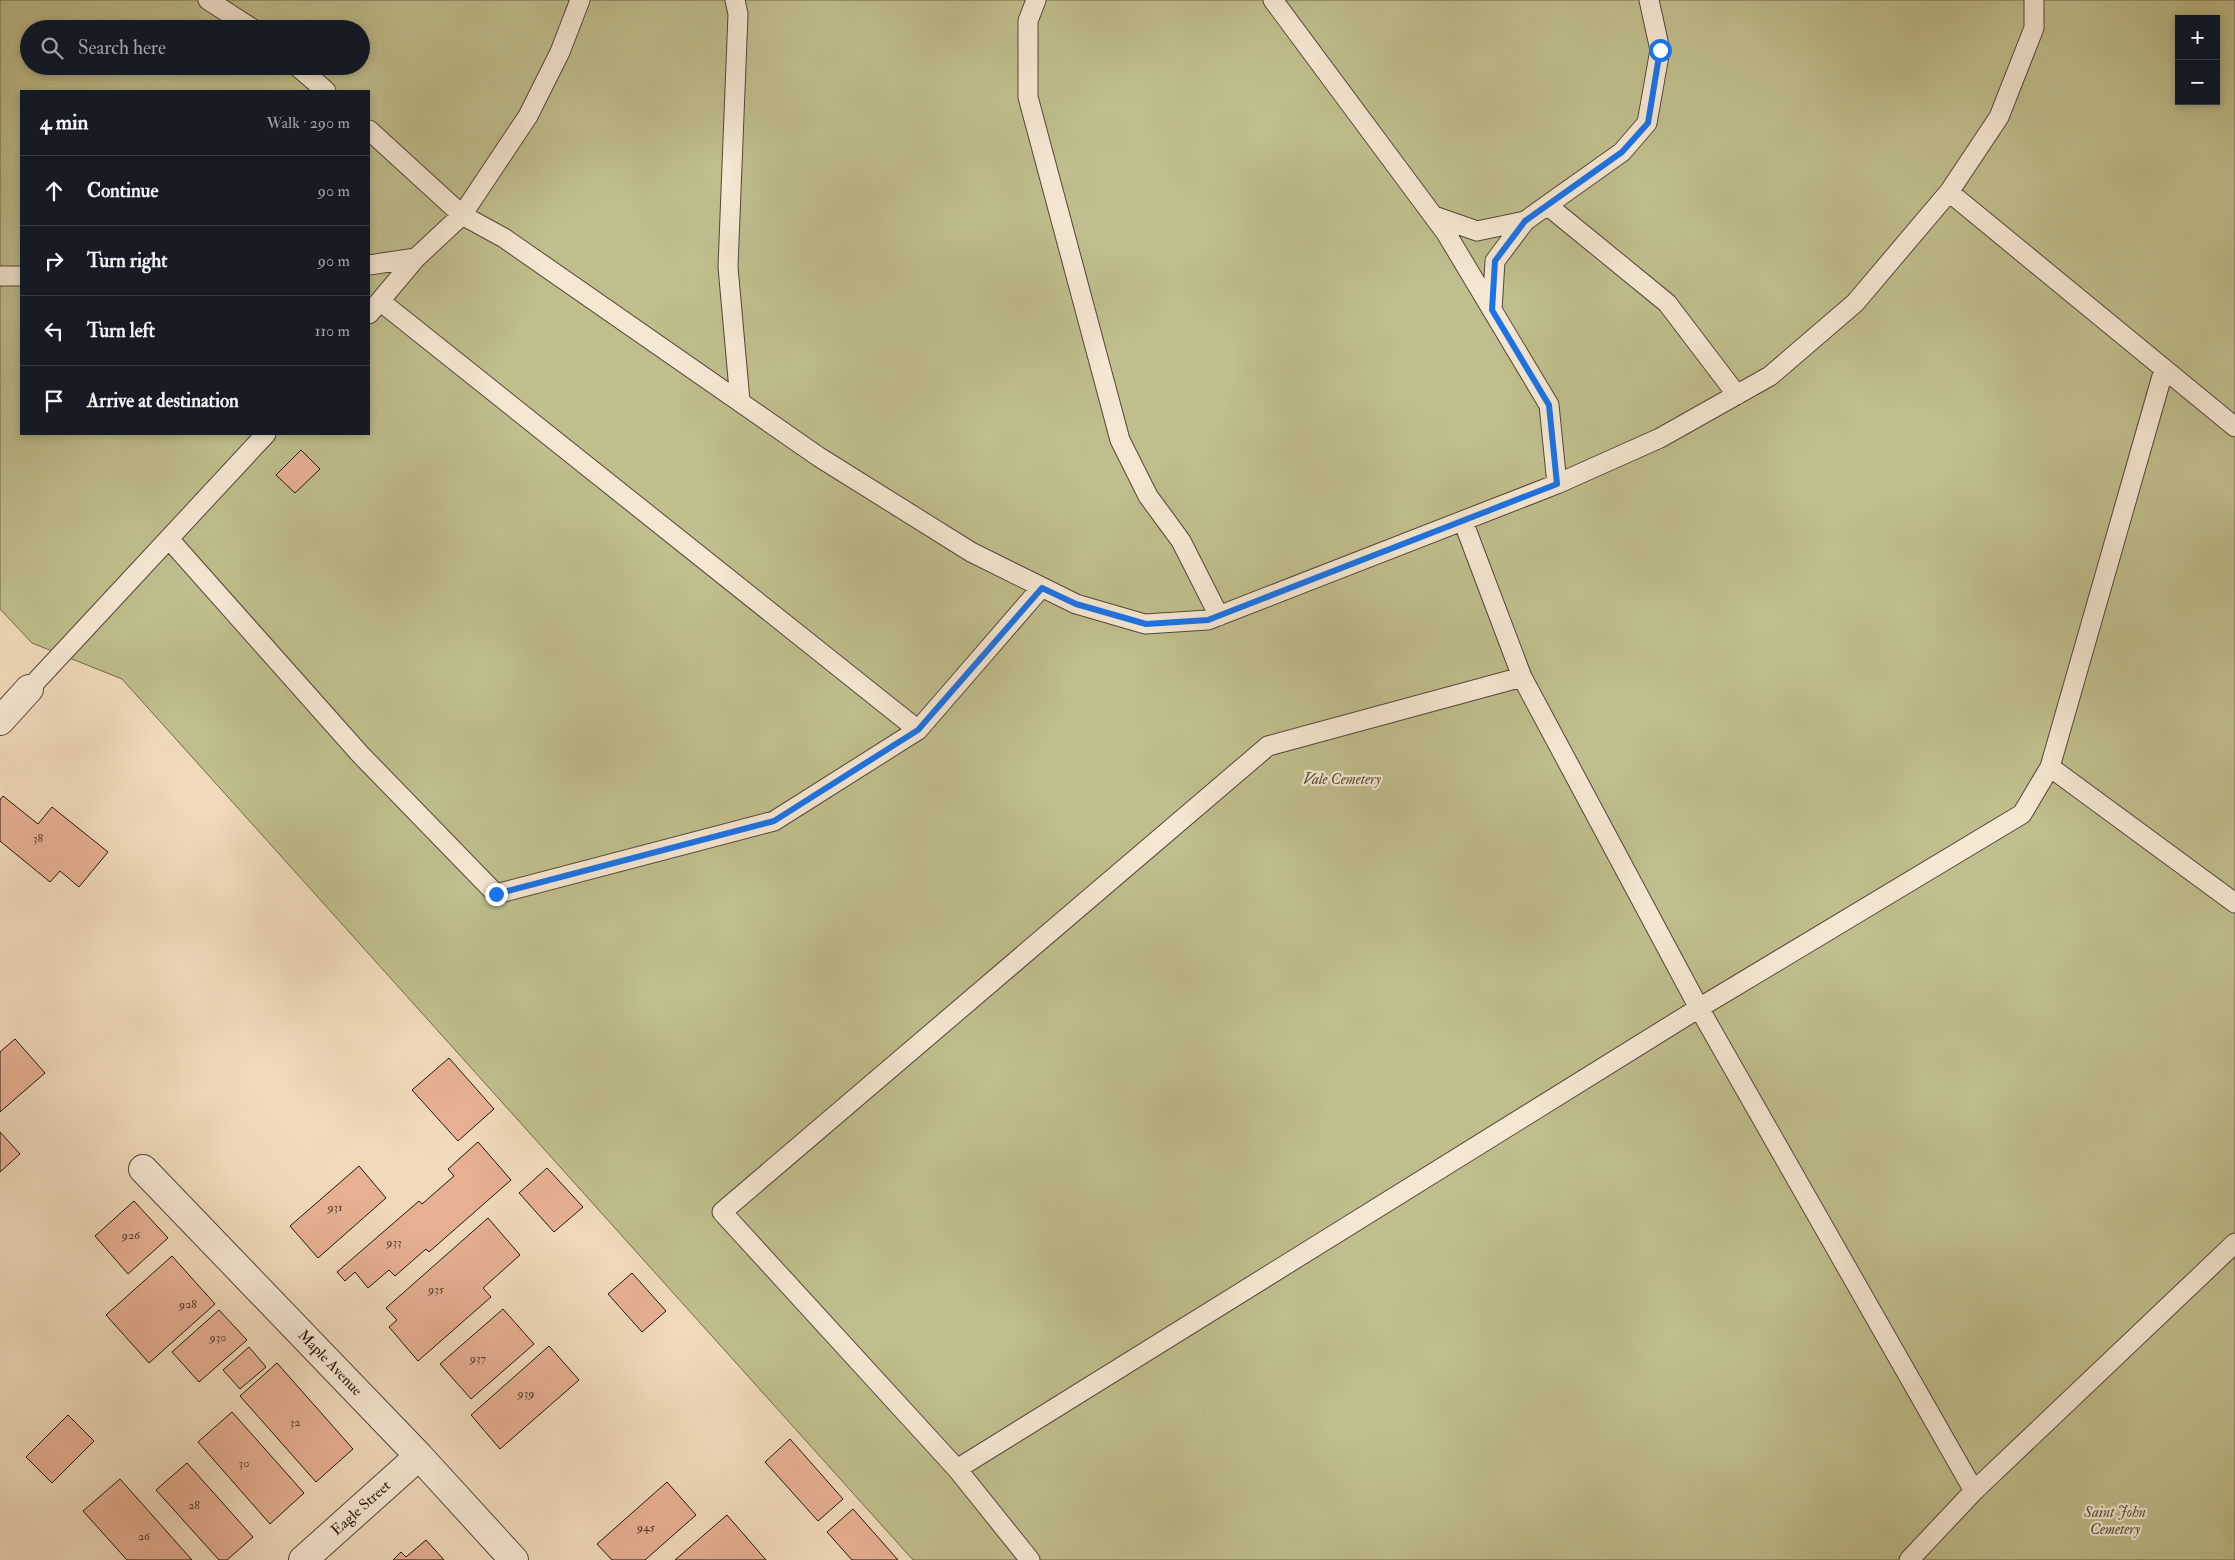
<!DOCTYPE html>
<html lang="en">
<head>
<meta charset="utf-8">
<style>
	body { margin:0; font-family:"IM FELL Double Pica",serif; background:#20242c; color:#f1f3f6 }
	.controls { position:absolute; right:15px; top:15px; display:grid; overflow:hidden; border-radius:0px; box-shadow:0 2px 8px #0003 }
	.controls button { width:45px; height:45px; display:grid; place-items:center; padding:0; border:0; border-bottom:1px solid #363941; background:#171b24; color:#f1f3f6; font:25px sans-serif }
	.stop { position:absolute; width:15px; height:15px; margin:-11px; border:4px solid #1a73e8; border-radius:50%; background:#fff }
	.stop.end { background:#1a73e8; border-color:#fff; box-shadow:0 1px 5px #0008 }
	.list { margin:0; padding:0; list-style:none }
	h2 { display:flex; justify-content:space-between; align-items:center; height:65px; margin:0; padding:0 20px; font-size:21px }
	h2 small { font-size:16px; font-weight:400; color:#9ea1a6 }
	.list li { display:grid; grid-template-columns:32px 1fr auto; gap:15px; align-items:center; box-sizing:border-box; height:70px; padding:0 20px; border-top:1px solid #363941 }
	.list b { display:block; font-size:19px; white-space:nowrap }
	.list em { font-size:16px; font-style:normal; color:#9ea1a6 }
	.icon { flex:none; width:28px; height:28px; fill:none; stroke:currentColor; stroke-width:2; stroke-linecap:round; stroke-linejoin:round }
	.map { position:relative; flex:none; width:2235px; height:1560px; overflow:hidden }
	.search { position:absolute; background:#171b24; box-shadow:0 2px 8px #0003; left:20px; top:20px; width:350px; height:55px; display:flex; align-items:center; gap:12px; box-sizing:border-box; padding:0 18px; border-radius:28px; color:#9ea1a6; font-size:19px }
	.panel { position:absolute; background:#171b24; box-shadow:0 2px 8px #0003; left:20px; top:90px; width:350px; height:345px; border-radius:0px }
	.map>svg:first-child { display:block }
	.green { fill:#bfbe8c; stroke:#706a4e; fill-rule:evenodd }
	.building { fill:#e7b093; stroke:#20150f }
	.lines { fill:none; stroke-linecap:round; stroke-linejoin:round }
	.lane-casing { stroke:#54463a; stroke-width:21 }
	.street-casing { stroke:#54463a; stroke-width:30 }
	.lane { stroke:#f5e7d2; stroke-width:19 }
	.street { stroke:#f5e7d2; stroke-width:28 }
	.route { stroke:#1a73e8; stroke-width:6 }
	.labels { text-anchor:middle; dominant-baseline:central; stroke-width:4.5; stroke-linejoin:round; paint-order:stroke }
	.number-label { font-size:12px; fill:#523c30 }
	.park-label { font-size:15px; font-style:italic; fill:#58503b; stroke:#f5e7d2 }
	.street-label { font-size:15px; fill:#20150f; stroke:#f5e7d2 }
</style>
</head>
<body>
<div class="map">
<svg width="2235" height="1560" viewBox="0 0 2235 1560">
	<rect width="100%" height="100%" fill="#f0daba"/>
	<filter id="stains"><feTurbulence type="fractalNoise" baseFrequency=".004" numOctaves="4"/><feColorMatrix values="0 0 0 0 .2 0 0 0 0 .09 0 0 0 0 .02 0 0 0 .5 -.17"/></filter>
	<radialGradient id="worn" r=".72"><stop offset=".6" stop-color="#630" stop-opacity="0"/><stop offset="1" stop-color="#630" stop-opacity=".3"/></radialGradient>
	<path class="green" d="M0 0H2235V1560H913L122 679 32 643 0 609ZM2179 19H2216V101H2179ZM29 29H361V66H29ZM21 91H369V434H21Z"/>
	<path class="building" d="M301 450 320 469 295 493 276 475Z
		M3 796 38 824 52 807 108 852 79 887 60 871 50 882 0 841V800Z
		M15 1039 45 1073 0 1112V1052Z
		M449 1058 494 1109 458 1141 412 1090Z
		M0 1132 20 1154 0 1172Z
		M478 1142 511 1180 429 1252 426 1249 395 1276 389 1270 368 1288 355 1272 345 1281 337 1272 419 1201 422 1204 454 1176 448 1169Z
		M359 1166 386 1198 318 1258 290 1226Z
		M547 1168 583 1207 554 1232 519 1193Z
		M134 1201 168 1238 128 1274 95 1236Z
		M488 1218 520 1255 483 1288 491 1297 418 1361 389 1327 397 1320 386 1308Z
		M172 1256 215 1304 149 1363 106 1315Z
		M632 1273 666 1311 642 1332 608 1294Z
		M503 1309 534 1344 471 1399 440 1364Z
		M219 1310 247 1340 199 1382 172 1352Z
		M549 1346 579 1380 500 1449 471 1415Z
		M249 1347 266 1367 240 1389 223 1370Z
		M277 1363 353 1449 316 1482 240 1396Z
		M232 1412 304 1493 270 1524 198 1442Z
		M68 1415 94 1441 52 1483 26 1457Z
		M790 1439 843 1499 818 1521 765 1462Z
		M187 1463 253 1537 227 1560H219L156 1490Z
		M120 1479 192 1560H127L83 1511Z
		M667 1482 696 1515 645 1560H612L597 1544Z
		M853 1509 898 1560H852L827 1532Z
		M727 1515 766 1560H675Z
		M426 1540 444 1560H393L401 1552 406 1557Z"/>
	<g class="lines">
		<defs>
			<path id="lane" d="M208 0 253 29
				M735 0 738 14 728 267 740 401
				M1036 0 1028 21V97L1120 440 1148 496 1181 541 1219 616
				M1273 0 1446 233 1549 405 1557 484
				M297 66 326 91
				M369 130 462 215 528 116 560 52 580 0
				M1949 192 2235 427
				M1547 205 1667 303 1737 395
				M1434 216 1477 231 1525 221 1622 152 1647 123 1660 50 1649 0
				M369 265 416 258
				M0 276H21
				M380 301 918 730
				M1492 310 1495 261 1525 221
				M369 314 416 258 462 215 504 238 819 457 971 552 1076 604 1145 624 1208 620 1557 484 1660 438 1770 376 1855 303 1949 192 1999 117 2034 28V0
				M1463 521 1522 677 1699 1008 1974 1491
				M169 539 360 754 496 894 774 821 918 730 1041 588
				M29 689 266 434
				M2050 767 2235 903
				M957 1469 1699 1008 2022 814 2050 767 2164 369
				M1030 1560 957 1469 722 1212 1268 746 1522 677
				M1909 1560 1974 1491 2235 1243"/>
			<path id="street" d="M0 721 29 689
				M143 1169 419 1456 514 1560
				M303 1560 419 1456"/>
		</defs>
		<use href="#lane" class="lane-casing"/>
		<use href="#street" class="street-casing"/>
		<use href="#lane" class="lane"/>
		<use href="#street" class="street"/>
	</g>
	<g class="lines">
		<path class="route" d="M496 894 774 821 918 730 1042 588 1076 604 1146 624 1208 620 1557 484 1549 405 1492 310 1495 261 1525 221 1622 152 1648 123 1660 50"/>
	</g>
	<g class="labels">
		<g class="number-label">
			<text x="38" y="838">38</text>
			<text x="335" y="1207">931</text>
			<text x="131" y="1235">926</text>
			<text x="394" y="1242">933</text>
			<text x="436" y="1289">935</text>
			<text x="188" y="1304">928</text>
			<text x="218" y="1337">930</text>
			<text x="478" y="1358">937</text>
			<text x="526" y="1393">939</text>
			<text x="295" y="1422">32</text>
			<text x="244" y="1463">30</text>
			<text x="194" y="1505">28</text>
			<text x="646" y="1527">945</text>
			<text x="144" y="1536">26</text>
		</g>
		<g class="park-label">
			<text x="1342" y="779">Vale Cemetery</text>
			<text x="2115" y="1512">Saint John<tspan x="2115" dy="17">Cemetery</tspan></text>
		</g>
		<g class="street-label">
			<text transform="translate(330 1363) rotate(46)">Maple Avenue</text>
			<text transform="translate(361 1508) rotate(-42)">Eagle Street</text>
		</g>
	</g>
	<rect width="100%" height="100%" filter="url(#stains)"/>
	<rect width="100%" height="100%" fill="url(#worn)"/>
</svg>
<div class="controls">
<button>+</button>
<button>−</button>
</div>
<div class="stop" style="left:1660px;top:50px"></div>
<div class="stop end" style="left:496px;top:894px"></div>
<div class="search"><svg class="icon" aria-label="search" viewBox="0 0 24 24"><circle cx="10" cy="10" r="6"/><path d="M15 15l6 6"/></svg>Search here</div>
<section class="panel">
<h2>4 min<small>Walk · 290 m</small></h2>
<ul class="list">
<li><svg class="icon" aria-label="ahead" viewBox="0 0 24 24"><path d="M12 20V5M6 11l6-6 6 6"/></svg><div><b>Continue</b></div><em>90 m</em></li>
<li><svg class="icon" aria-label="right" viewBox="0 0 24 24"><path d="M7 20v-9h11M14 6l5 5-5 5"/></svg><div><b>Turn right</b></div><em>90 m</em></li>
<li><svg class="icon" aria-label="left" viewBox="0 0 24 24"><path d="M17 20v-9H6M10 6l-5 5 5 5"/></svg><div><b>Turn left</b></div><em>110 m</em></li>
<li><svg class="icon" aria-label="arrive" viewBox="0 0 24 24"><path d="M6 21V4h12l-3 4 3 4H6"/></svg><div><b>Arrive at destination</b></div></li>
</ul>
</section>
</div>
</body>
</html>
